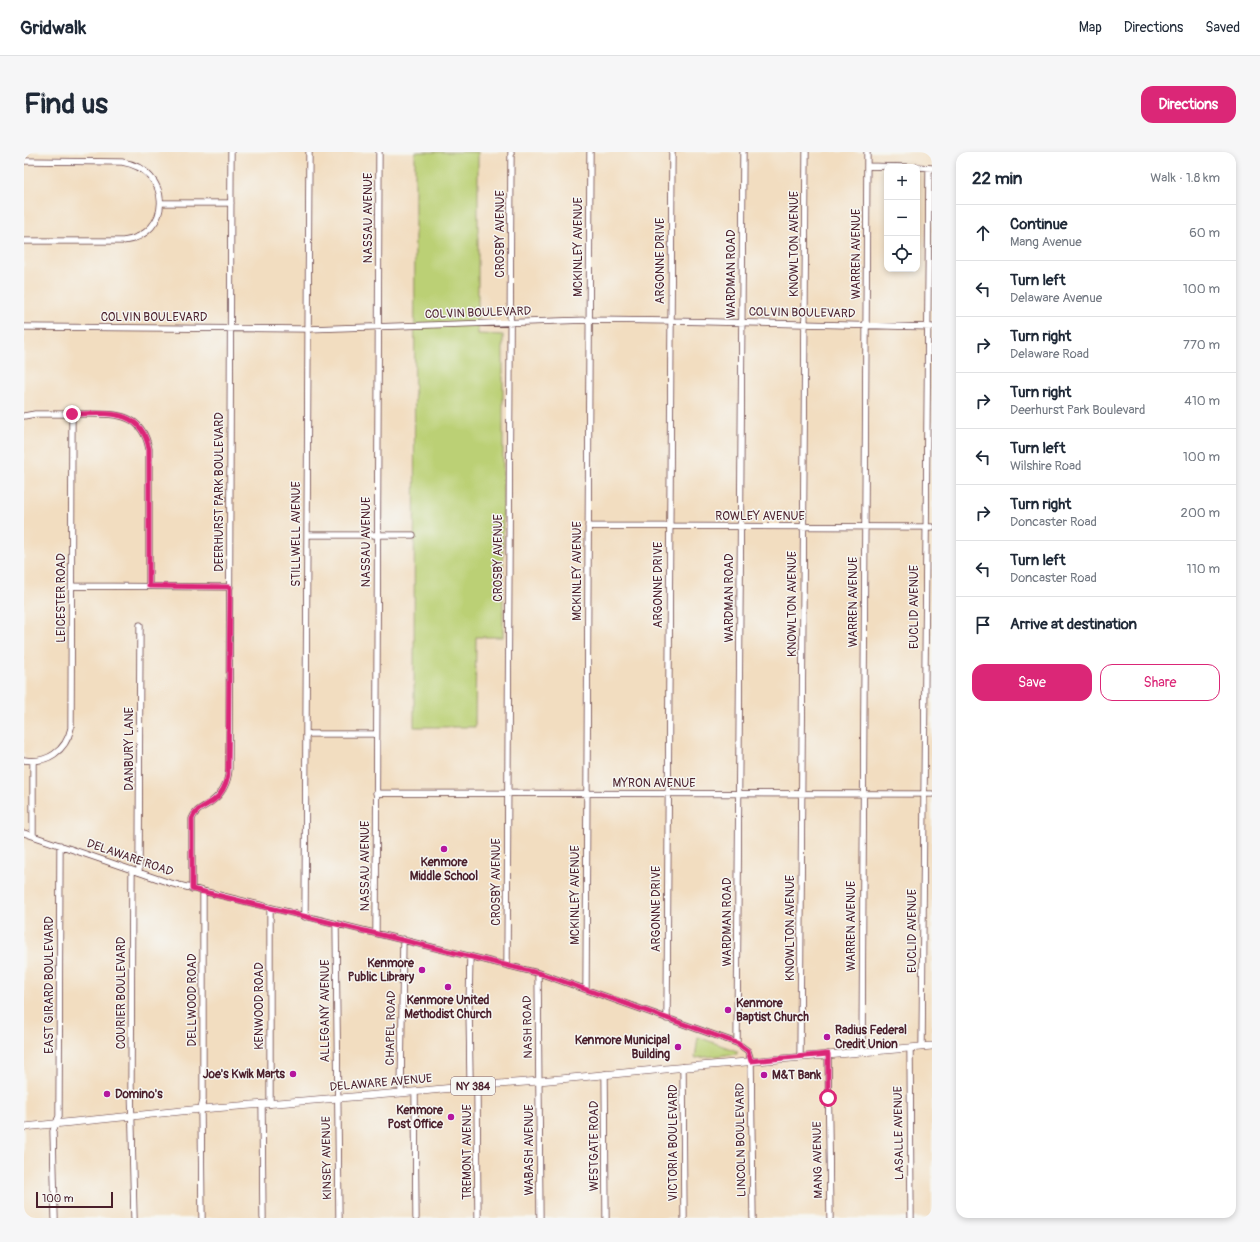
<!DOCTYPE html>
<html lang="en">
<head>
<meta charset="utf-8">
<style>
	body { margin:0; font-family:Pangolin,sans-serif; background:#f6f6f7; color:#1f2937 }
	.controls { position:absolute; right:12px; top:12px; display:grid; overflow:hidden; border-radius:8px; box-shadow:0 2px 6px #0003 }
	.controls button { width:36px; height:36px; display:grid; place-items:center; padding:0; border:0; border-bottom:1px solid #e0e1e3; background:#fff; color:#1f2937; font:20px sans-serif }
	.scale { position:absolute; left:12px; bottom:10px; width:77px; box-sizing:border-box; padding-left:4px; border:2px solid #4a1f2b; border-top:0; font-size:11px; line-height:14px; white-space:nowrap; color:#4a1f2b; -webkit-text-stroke:3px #f6f6f2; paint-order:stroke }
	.stop { position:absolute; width:12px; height:12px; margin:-9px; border:3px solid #db2777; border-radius:50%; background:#fff }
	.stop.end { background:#db2777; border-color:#fff; box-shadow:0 1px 4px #0008 }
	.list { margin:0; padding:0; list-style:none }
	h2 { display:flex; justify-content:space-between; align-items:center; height:52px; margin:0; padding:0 16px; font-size:17px }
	h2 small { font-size:13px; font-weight:400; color:#747a83 }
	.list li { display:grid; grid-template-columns:26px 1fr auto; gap:12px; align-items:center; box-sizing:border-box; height:56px; padding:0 16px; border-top:1px solid #e0e1e3 }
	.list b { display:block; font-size:15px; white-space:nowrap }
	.list p { margin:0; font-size:13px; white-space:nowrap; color:#747a83 }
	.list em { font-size:13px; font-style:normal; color:#747a83 }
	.actions { display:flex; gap:8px; padding:12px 16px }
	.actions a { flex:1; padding:9px 0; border:1px solid #db2777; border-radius:12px; text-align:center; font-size:14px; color:#db2777 }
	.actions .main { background:#db2777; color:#fff }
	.icon { flex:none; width:22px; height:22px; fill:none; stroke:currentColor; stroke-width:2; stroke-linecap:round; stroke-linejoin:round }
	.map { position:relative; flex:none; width:908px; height:1066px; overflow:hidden; border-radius:12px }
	header { display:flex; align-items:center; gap:24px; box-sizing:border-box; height:56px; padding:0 20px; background:#fff; border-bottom:1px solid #e0e1e3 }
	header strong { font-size:19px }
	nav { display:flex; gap:22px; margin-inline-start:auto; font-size:14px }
	.intro { display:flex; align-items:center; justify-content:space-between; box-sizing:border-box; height:96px; padding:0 24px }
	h1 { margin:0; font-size:28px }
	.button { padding:10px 18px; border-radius:12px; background:#db2777; color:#fff; font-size:14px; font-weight:700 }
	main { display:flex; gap:24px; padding:0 24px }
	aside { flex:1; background:#fff; border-radius:12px; box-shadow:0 2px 6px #0003 }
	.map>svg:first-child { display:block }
	.green { fill:#bbd074; stroke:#827850 }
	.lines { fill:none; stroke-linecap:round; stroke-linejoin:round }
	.minor-casing { stroke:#633c41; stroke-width:7 }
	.major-casing { stroke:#633c41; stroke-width:8 }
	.minor { stroke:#fff; stroke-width:5.5 }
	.major { stroke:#fff; stroke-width:7 }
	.route { stroke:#db2777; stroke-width:5 }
	.poi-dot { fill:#b5179e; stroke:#f6f6f2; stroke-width:1.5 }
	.labels { text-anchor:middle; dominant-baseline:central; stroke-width:3; stroke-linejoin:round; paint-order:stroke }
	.shield { fill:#f6f6f2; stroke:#7e6067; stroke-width:1 }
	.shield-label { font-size:11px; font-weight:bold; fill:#4a1f2b }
	.street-label { font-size:12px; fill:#4a1f2b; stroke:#f6f6f2 }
	.poi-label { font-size:12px; font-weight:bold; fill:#4a1f2b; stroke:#f6f6f2; text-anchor:end }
</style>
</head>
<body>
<header>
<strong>Gridwalk</strong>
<nav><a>Map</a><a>Directions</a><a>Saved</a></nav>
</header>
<div class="intro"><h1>Find us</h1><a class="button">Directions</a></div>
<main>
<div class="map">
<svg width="908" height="1066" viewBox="0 0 908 1066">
	<rect width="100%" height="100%" fill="#f6f6f2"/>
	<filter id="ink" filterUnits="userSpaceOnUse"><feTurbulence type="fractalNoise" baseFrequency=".025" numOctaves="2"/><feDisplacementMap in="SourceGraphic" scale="8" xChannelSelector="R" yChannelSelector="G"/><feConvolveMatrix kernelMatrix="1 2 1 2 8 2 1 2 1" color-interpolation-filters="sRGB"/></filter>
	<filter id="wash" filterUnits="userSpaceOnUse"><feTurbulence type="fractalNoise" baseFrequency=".012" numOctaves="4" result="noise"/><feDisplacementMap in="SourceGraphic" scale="16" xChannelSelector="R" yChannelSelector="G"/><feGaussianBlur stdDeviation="0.9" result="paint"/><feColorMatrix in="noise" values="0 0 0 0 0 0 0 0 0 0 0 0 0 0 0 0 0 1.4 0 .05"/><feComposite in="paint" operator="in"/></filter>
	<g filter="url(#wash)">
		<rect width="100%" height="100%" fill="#f2ddc0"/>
		<path class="green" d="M391 0H454V182L479 183V485H452L451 575H390Z
			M674 885 713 899V902L671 906Z"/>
	</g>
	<g filter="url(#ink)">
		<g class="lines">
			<defs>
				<path id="minor" d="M0 9 98 10C148 18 150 82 99 89H0
					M843 14 882 15
					M893 15 908 16
					M137 51H207
					M0 175 284 177 565 168 647 169 908 175
					M0 264 11 262C28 262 44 262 61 262 91 262 118 260 125 297V434
					M564 374 908 375
					M283 383H389
					M48 434 206 435
					M282 582H352
					M0 608C23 612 42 599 47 576L48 262
					M352 641 908 642
					M0 681 146 731 518 822 713 891 724 899 727 909 729 1066
					M9 684V609
					M108 718 107 934 110 1066
					M115 720 116 473
					M168 737V667C172 657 179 656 187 650 198 642 204 630 205 617L207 0
					M281 765 285 0
					M312 772 315 1066
					M352 781 355 0
					M446 804 445 857 446 925 453 943 454 1066
					M483 813 487 0
					M514 821 516 1066
					M562 837 566 0
					M643 867 648 0
					M713 891 719 0
					M898 895 905 16
					M886 896 887 1066
					M838 900 843 0
					M804 902 806 1066
					M776 905 782 0
					M659 915 660 1066
					M581 922 582 1066
					M391 940 392 1066
					M377 941 379 787
					M238 952 239 1066
					M246 952V757
					M31 1066 29 979 35 964V957L36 693
					M178 1066 177 957 179 948V739"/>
				<path id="major" d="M0 975 177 957 377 941 450 934 515 929 652 916 908 894"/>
			</defs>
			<use href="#minor" class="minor-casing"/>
			<use href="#major" class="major-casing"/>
			<use href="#minor" class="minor"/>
			<use href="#major" class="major"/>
		</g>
	</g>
	<g class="lines" filter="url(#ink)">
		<path class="route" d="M48 262C82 262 117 255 125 297V434L206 435 204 623C202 633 198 642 190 648 181 655 172 656 168 667V737L518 822 713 891 724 899 727 909 804 902V946"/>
	</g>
	<g class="poi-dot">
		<circle cx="420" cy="697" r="4"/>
		<circle cx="398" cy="818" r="4"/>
		<circle cx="424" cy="835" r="4"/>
		<circle cx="704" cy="858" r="4"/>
		<circle cx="803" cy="885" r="4"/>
		<circle cx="654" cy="895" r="4"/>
		<circle cx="269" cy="922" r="4"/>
		<circle cx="740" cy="923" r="4"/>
		<circle cx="83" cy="942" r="4"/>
		<circle cx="427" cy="965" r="4"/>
	</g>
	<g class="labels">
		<rect class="shield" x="427" y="925" width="44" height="18" rx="3"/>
		<g class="shield-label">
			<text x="449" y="934">NY 384</text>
		</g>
		<g class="street-label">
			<text transform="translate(344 66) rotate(-90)">NASSAU AVENUE</text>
			<text transform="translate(476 82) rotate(-90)">CROSBY AVENUE</text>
			<text transform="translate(770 92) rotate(-90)">KNOWLTON AVENUE</text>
			<text transform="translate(554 95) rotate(-90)">MCKINLEY AVENUE</text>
			<text transform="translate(832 102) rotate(-90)">WARREN AVENUE</text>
			<text transform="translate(636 109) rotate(-90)">ARGONNE DRIVE</text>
			<text transform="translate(707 122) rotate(-90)">WARDMAN ROAD</text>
			<text transform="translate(454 161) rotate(-2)">COLVIN BOULEVARD</text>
			<text transform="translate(778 161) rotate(1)">COLVIN BOULEVARD</text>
			<text x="130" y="165">COLVIN BOULEVARD</text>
			<text transform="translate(195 340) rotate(-90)">DEERHURST PARK BOULEVARD</text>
			<text x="736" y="364">ROWLEY AVENUE</text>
			<text transform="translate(272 382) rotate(-90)">STILLWELL AVENUE</text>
			<text transform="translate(342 390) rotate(-90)">NASSAU AVENUE</text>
			<text transform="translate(474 406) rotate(-90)">CROSBY AVENUE</text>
			<text transform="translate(553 419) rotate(-90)">MCKINLEY AVENUE</text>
			<text transform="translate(634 433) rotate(-90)">ARGONNE DRIVE</text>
			<text transform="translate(37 446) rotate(-90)">LEICESTER ROAD</text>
			<text transform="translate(705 446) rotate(-90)">WARDMAN ROAD</text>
			<text transform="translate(829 450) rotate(-90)">WARREN AVENUE</text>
			<text transform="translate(768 452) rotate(-90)">KNOWLTON AVENUE</text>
			<text transform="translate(890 455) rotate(-90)">EUCLID AVENUE</text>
			<text transform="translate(105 597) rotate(-90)">DANBURY LANE</text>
			<text x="630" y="631">MYRON AVENUE</text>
			<text transform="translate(106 706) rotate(19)">DELAWARE ROAD</text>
			<text transform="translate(341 714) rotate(-90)">NASSAU AVENUE</text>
			<text transform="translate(472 730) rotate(-90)">CROSBY AVENUE</text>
			<text transform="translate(551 743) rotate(-90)">MCKINLEY AVENUE</text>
			<text transform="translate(632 757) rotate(-90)">ARGONNE DRIVE</text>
			<text transform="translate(703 770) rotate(-90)">WARDMAN ROAD</text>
			<text transform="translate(827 774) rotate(-90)">WARREN AVENUE</text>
			<text transform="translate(766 776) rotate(-90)">KNOWLTON AVENUE</text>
			<text transform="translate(888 779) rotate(-90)">EUCLID AVENUE</text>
			<text transform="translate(25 833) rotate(-90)">EAST GIRARD BOULEVARD</text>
			<text transform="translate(97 841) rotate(-90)">COURIER BOULEVARD</text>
			<text transform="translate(168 848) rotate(-90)">DELLWOOD ROAD</text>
			<text transform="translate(235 854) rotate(-90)">KENWOOD ROAD</text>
			<text transform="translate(301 859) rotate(-90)">ALLEGANY AVENUE</text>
			<text transform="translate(504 875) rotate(-91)">NASH ROAD</text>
			<text transform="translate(367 876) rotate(-89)">CHAPEL ROAD</text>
			<text transform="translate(357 931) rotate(-5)">DELAWARE AVENUE</text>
			<text transform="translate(875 981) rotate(-91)">LASALLE AVENUE</text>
			<text transform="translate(717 988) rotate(-91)">LINCOLN BOULEVARD</text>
			<text transform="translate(649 991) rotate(-90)">VICTORIA BOULEVARD</text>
			<text transform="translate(570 994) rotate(-90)">WESTGATE ROAD</text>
			<text transform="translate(505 998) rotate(-90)">WABASH AVENUE</text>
			<text transform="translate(443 1000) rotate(-90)">TREMONT AVENUE</text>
			<text transform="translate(303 1006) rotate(-91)">KINSEY AVENUE</text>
			<text transform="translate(794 1008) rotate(-91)">MANG AVENUE</text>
		</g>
		<g class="poi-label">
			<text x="420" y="710" text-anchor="middle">Kenmore<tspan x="420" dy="14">Middle School</tspan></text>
			<text x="390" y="811">Kenmore<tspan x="390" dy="14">Public Library</tspan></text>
			<text x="424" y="848" text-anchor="middle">Kenmore United<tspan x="424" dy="14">Methodist Church</tspan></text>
			<text x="712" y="851" text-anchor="start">Kenmore<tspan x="712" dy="14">Baptist Church</tspan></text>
			<text x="811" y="878" text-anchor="start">Radius Federal<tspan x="811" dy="14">Credit Union</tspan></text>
			<text x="646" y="888">Kenmore Municipal<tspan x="646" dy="14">Building</tspan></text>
			<text x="261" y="922">Joe's Kwik Marts</text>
			<text x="748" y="923" text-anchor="start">M&amp;T Bank</text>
			<text x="91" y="942" text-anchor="start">Domino's</text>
			<text x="419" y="958">Kenmore<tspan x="419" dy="14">Post Office</tspan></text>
		</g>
	</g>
</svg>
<div class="controls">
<button>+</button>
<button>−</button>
<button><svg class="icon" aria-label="locate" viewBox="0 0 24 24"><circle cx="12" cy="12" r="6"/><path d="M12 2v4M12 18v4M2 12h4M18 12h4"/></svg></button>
</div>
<div class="scale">100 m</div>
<div class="stop" style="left:804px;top:946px"></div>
<div class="stop end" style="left:48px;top:262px"></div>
</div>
<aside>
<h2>22 min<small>Walk · 1.8 km</small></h2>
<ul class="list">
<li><svg class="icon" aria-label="ahead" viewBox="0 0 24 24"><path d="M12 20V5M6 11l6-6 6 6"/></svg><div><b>Continue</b><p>Mang Avenue</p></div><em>60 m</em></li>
<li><svg class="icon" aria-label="left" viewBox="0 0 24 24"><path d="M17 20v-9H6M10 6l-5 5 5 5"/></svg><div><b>Turn left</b><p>Delaware Avenue</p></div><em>100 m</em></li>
<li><svg class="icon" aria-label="right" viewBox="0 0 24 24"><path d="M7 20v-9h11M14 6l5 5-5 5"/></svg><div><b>Turn right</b><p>Delaware Road</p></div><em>770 m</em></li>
<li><svg class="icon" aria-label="right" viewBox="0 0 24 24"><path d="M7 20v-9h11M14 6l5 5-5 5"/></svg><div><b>Turn right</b><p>Deerhurst Park Boulevard</p></div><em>410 m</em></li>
<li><svg class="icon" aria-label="left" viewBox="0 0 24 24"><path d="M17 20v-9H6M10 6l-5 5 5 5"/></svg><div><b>Turn left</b><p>Wilshire Road</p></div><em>100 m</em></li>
<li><svg class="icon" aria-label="right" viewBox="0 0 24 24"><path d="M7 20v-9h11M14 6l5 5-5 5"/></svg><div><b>Turn right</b><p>Doncaster Road</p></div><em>200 m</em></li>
<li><svg class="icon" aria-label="left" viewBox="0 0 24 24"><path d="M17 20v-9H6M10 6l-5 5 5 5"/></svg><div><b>Turn left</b><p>Doncaster Road</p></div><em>110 m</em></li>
<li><svg class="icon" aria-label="arrive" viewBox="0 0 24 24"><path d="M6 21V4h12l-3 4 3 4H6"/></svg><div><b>Arrive at destination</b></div></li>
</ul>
<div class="actions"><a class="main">Save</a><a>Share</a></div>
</aside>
</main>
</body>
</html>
